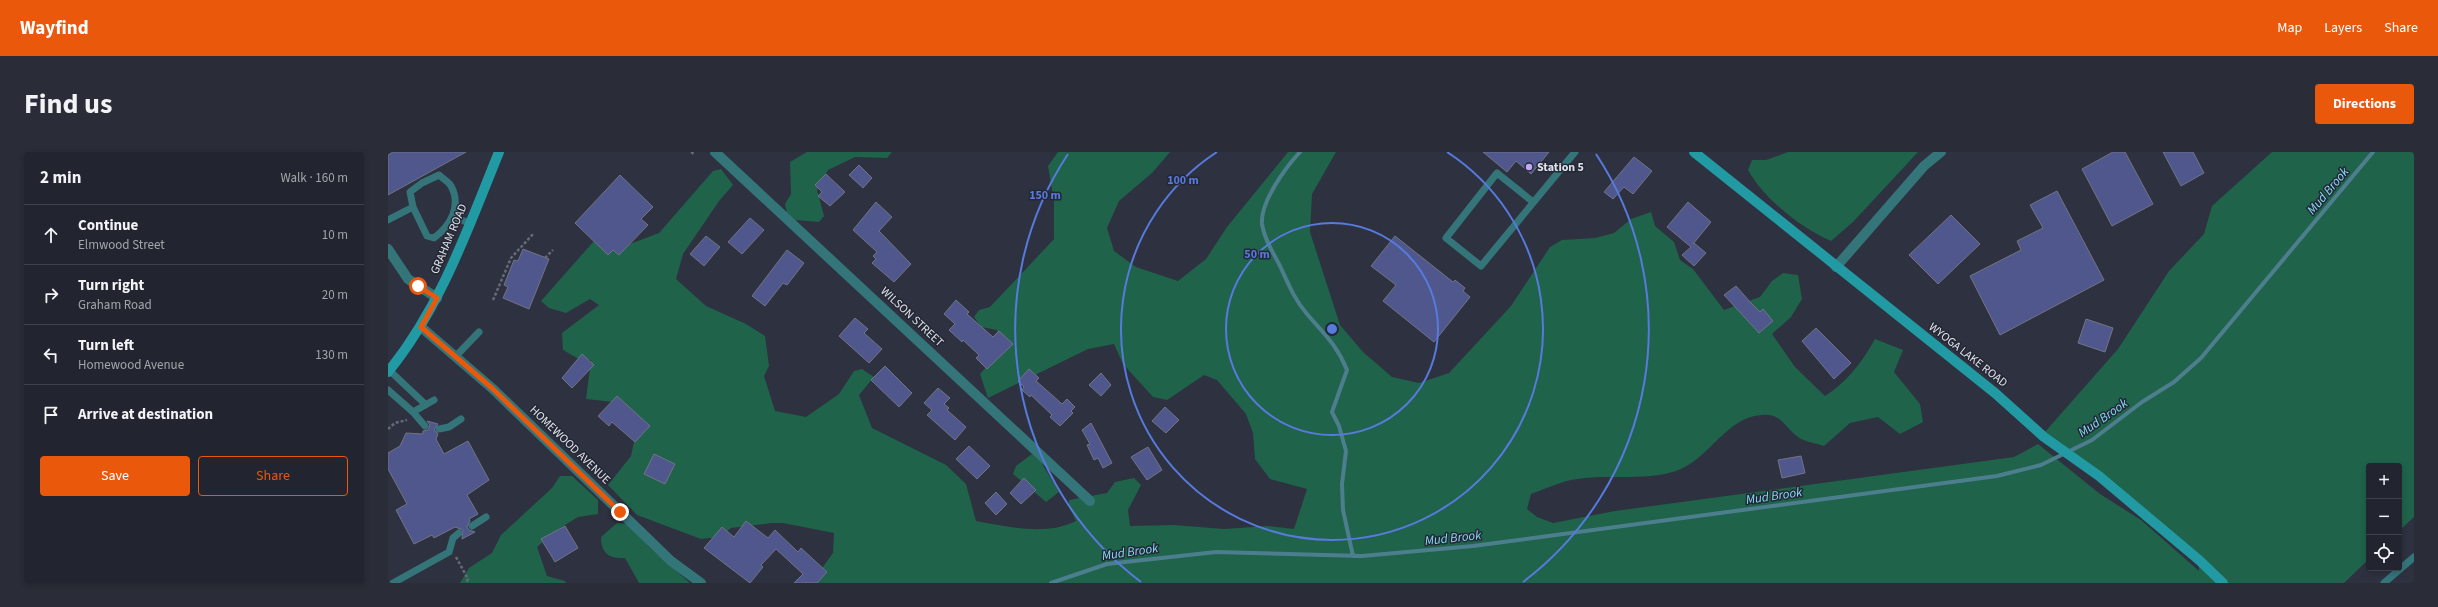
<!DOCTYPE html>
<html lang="en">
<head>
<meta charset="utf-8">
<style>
	body { margin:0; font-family:"Source Sans 3",sans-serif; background:#2a2d37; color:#f1f3f6 }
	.controls { position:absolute; right:12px; bottom:12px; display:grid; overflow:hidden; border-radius:4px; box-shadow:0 2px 6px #0003 }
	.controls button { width:36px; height:36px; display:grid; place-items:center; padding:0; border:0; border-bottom:1px solid #3f424b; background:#22252f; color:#f1f3f6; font:20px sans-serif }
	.stop { position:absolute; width:12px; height:12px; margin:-9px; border:3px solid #ea580c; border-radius:50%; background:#fff }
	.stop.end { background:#ea580c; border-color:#fff; box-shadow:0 1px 4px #0008 }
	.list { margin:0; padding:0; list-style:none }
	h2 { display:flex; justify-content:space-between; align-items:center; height:52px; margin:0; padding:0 16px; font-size:17px }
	h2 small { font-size:13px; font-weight:400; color:#a2a5aa }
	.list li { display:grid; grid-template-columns:26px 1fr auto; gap:12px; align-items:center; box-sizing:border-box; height:60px; padding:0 16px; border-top:1px solid #3f424b }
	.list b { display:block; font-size:15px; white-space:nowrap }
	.list p { margin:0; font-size:13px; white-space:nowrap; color:#a2a5aa }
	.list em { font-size:13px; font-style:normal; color:#a2a5aa }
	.actions { display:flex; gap:8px; padding:12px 16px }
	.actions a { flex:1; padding:9px 0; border:1px solid #ea580c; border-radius:4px; text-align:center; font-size:14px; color:#ea580c }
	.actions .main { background:#ea580c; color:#fff }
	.icon { flex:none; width:22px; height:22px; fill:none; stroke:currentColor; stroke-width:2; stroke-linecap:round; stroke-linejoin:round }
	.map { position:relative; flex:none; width:2026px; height:431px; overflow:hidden; border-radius:4px }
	header { display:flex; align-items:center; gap:24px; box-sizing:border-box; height:56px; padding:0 20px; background:#ea580c; color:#fff }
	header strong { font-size:19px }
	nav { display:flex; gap:22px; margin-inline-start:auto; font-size:14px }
	.intro { display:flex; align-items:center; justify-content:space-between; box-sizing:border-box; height:96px; padding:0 24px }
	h1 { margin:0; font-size:28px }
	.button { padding:10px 18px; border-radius:4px; background:#ea580c; color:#fff; font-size:14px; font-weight:700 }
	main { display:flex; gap:24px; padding:0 24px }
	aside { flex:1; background:#22252f; border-radius:4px; box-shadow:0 2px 6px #0003 }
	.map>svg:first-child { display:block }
	.green { fill:#1f634a }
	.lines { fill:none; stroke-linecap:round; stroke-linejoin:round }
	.stream { stroke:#4d7e8d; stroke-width:4 }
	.building { fill:#4f578d; stroke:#717484 }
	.path { stroke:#676a76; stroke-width:2.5; stroke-dasharray:3 2; stroke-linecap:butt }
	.lane { stroke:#34757a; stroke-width:7 }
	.street { stroke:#34757a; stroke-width:10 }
	.secondary { stroke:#219aa3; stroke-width:10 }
	.route { stroke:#ea580c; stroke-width:5 }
	.ring { fill:none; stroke:#577add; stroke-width:2 }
	.poi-dot { fill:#c1a8f3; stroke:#242734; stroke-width:1.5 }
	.labels { text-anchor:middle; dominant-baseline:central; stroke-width:3; stroke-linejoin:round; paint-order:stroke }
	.poi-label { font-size:12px; font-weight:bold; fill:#dee1ea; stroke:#242734; text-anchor:start }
	.street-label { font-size:12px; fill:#dee1ea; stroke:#242734 }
	.water-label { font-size:13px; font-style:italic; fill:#84ddf8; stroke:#242734 }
	.centre { fill:#577add; stroke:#242734; stroke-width:2 }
	.ring-label { font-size:12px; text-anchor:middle; font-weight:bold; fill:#577add; stroke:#242734; stroke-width:3; stroke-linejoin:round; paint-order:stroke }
</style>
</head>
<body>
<header>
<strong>Wayfind</strong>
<nav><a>Map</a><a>Layers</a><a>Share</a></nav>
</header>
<div class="intro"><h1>Find us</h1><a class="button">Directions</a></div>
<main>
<aside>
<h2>2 min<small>Walk · 160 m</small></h2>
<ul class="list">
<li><svg class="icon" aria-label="ahead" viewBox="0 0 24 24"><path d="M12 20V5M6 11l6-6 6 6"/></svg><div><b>Continue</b><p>Elmwood Street</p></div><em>10 m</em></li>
<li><svg class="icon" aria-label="right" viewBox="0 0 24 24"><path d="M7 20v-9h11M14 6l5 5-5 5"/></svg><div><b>Turn right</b><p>Graham Road</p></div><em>20 m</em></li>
<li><svg class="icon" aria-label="left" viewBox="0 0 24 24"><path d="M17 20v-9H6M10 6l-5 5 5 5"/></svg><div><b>Turn left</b><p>Homewood Avenue</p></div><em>130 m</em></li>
<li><svg class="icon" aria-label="arrive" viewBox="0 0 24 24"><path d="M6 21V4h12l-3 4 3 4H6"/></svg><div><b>Arrive at destination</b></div></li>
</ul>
<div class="actions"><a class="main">Save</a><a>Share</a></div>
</aside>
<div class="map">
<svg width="2026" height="431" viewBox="0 0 2026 431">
	<rect width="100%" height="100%" fill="#2e313f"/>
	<path class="green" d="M419 0H504L499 6 467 5 440 18 429 38 436 64 431 70 407 68 399 61 397 52 403 42 402 10Z
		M670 0H782L764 21 731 49 719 76 726 99 748 115 790 129 818 107 839 75 900 0H948L924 42 922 80 952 173 975 200 1004 225 1031 231 1061 221 1123 154 1162 95 1174 88 1207 86 1226 81 1243 67 1263 60 1267 74 1286 90 1292 108 1305 117 1336 158 1372 145 1384 129 1395 121 1410 123 1414 147 1403 165 1384 182 1407 215 1437 244C1460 229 1474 210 1487 187L1515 198 1506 220 1532 252 1535 270 1512 282 1490 265 1462 271 1436 294C1428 291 1416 290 1410 285 1396 275 1394 261 1373 263 1337 266 1321 308 1288 319 1255 330 1217 321 1183 328 1169 331 1155 338 1143 342L1139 357 1149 365 1165 371 1227 359 1626 305 1650 292 1712 342 1753 368 1811 419V408L1656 281 1730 197 1781 119 1816 82 1824 54 1884 0H2026V365L2011 379V314H1981V407L1956 431H423L445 401 446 381 395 371H384L343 376 332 385 313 387 249 363 220 333 243 304 247 285 225 250 198 247 203 208 189 206 175 198 174 181 211 153 202 147 178 161 161 156 153 149 206 89 225 98 231 103 242 92 271 81 325 19 333 17 345 33 331 49 295 102 288 127 318 154 358 172 377 184 381 214 376 224 387 259 418 265 451 242 466 219 474 217 486 225 471 243 484 276 558 313 578 332 588 369C621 375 658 384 688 369L681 355V348L719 341 727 330 746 326 753 333 740 358 742 374 786 373 836 377 880 374 906 377 919 337 882 327 867 307 865 281 858 262 829 228 816 223 779 248 765 245 735 212 726 192 700 197 600 246 592 222 612 200 609 178 593 175 586 165 591 158 602 155 666 87V50L660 14Z
		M1400 0H1530L1465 70 1443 89C1413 76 1376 47 1360 18L1364 8H1378Z
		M644 302 653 310 671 340 658 350 625 322 628 314Z
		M172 324H184L210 348V362L190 365 169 378 149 395 159 424 177 429 178 431H72L81 416 104 401 113 383 164 336Z
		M229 371 241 372 261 395 302 431H251L237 406C222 407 213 402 213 385Z"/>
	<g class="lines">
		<path class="stream" d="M912 0C898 15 872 50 874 72 876 87 885 100 892 114 900 131 906 147 919 162 936 182 949 193 959 218L944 260 951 274 958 299 954 332 955 358 965 404
			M663 431 719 412 828 400 974 404 1085 394 1609 324 1653 313 1704 288 1754 250 1786 230 1813 206 1985 0"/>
	</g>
	<path class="building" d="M5 0H78L0 43V3Z
		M1095 0H1161L1143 22 1128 9 1119 20Z
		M1725 0H1737L1765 52 1724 74 1694 17Z
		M1775 0H1805L1816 21 1793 34Z
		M1246 5 1264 19 1245 42 1236 35 1225 47 1216 40Z
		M471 13 484 26 475 36 461 23Z
		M438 22 457 40 442 54 430 44 434 40 427 33Z
		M232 23 265 55 253 67 260 73 231 103 225 98 220 103 187 71Z
		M1669 39 1716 128 1612 183 1582 124 1633 98 1629 89 1655 76 1642 53Z
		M488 50 504 65 491 79 523 112 506 130 484 111 488 107 485 104 489 100 465 78Z
		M1300 50 1323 70 1305 92 1306 91 1318 101 1306 114 1294 103 1303 95 1279 75Z
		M1563 63 1592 92 1550 132 1521 103Z
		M362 66 376 78 354 102 340 90Z
		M318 84 332 95 316 114 302 102Z
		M1007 84 1065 130 1067 128 1077 136 1075 139 1082 145 1046 190 995 149 1008 133 983 114Z
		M135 97 161 107 141 157 115 146 120 135 116 133 126 108 130 109Z
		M399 98 416 111 399 133 395 131 377 154 364 144Z
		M1348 134 1363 151 1372 160 1375 157 1385 169 1371 181 1336 143Z
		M568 148 581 160 579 162 605 185 611 179 625 192 599 217 588 206 591 203 575 188 574 190 561 178 567 172 556 162Z
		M467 166 480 177 476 181 494 197 481 211 451 184Z
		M1698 167 1725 176 1717 200 1690 191Z
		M1428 176 1463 211 1446 227 1414 189Z
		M194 202 206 213 184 236 174 226Z
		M497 214 524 241 511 255 483 228Z
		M641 217 651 226 648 229 664 243 674 252 679 247 687 255 683 259 685 261 672 274 662 265 664 263 643 243 642 245 634 238 636 235 630 229Z
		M713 221 723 233 713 244 701 233Z
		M550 236 562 246 556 252 561 256 559 258 578 275 567 288 539 263 544 258 536 251Z
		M229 244 262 274 247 290 224 270 221 274 210 264Z
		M777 255 791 268 778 281 764 269Z
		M39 269 50 272 46 278 50 282 48 287 56 302 80 289 101 328 79 343 90 362 81 367 82 369 79 375 81 378 87 380 74 387 75 378 67 375 46 386 44 383 26 392 8 358 19 352 0 317V301L12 294 18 281 35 282V279L40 278 42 273Z
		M703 271 724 311 715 316 710 306 706 308 699 293 702 292 694 278Z
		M581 294 602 314 589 327 568 307Z
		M760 295 774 318 759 328 743 305Z
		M266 302 287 312 277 332 256 322Z
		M1413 304 1417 321 1394 326 1390 308Z
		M636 326 648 338 633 352 622 341Z
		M608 340 619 352 608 363 597 351Z
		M358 369 380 386 387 378 410 400 413 396 439 420 429 431H406L415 422 388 397 373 413 375 415 362 431 316 396 334 375 346 385Z
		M177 374 190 396 167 410 153 387Z"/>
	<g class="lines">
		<path class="path" d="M303 0 306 2
			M157 106 165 98
			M105 148 123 106 146 81
			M0 277 7 271 19 268
			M68 405 80 427 78 431"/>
		<path class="lane" d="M51 23C54 26 61 30 63 34 74 54 62 74 46 86L39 84 25 55 22 40 34 31Z
			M1145 50 1109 21 1058 86 1093 114 1187 0
			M64 65 82 71
			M0 68 25 55
			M68 204 91 180
			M1 218 37 252
			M0 238 25 260 46 248
			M25 260 37 274
			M51 277 61 275 73 267
			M84 374 98 365
			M5 431 61 400 65 386 71 381
			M1996 431 2026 405"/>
		<path class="street" d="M327 0 702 349
			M0 97 20 127 49 146
			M1448 115 1536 14 1553 0
			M33 175 105 237 283 409 313 431"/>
		<path class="secondary" d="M1306 0 1607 241 1656 285 1711 324 1811 408 1835 431
			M0 220C53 155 80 76 111 0"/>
	</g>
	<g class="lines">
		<path class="route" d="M30 134 49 146 33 175 105 237 232 360"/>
	</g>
	<g class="ring">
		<circle cx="944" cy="177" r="106"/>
		<path d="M1059 0A211 211 0 1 1 829 0"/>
		<path d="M753 430A317 317 0 0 1 680 2M1208 2A317 317 0 0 1 1135 430"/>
	</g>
	<circle class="poi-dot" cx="1141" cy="15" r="4"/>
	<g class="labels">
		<g class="poi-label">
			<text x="1149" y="15">Station 5</text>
		</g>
		<g class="street-label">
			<text transform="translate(61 87) rotate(-67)">GRAHAM ROAD</text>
			<text transform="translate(524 165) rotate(43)">WILSON STREET</text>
			<text transform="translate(1580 203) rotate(38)">WYOGA LAKE ROAD</text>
			<text transform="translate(182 293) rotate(44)">HOMEWOOD AVENUE</text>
		</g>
		<g class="water-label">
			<text transform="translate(1940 39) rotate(-50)">Mud Brook</text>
			<text transform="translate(1715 266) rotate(-35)">Mud Brook</text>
			<text transform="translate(1386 344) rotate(-8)">Mud Brook</text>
			<text transform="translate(1065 386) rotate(-6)">Mud Brook</text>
			<text transform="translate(742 400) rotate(-8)">Mud Brook</text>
		</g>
	</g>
	<circle cx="944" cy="177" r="6" class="centre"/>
	<g class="ring-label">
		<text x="795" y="32">100 m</text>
		<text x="657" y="47">150 m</text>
		<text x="869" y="106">50 m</text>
	</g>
</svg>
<div class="controls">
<button>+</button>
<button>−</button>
<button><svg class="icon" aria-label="locate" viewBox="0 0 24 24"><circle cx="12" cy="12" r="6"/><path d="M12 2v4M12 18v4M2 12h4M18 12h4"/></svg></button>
</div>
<div class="stop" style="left:30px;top:134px"></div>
<div class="stop end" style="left:232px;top:360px"></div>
</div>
</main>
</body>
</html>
